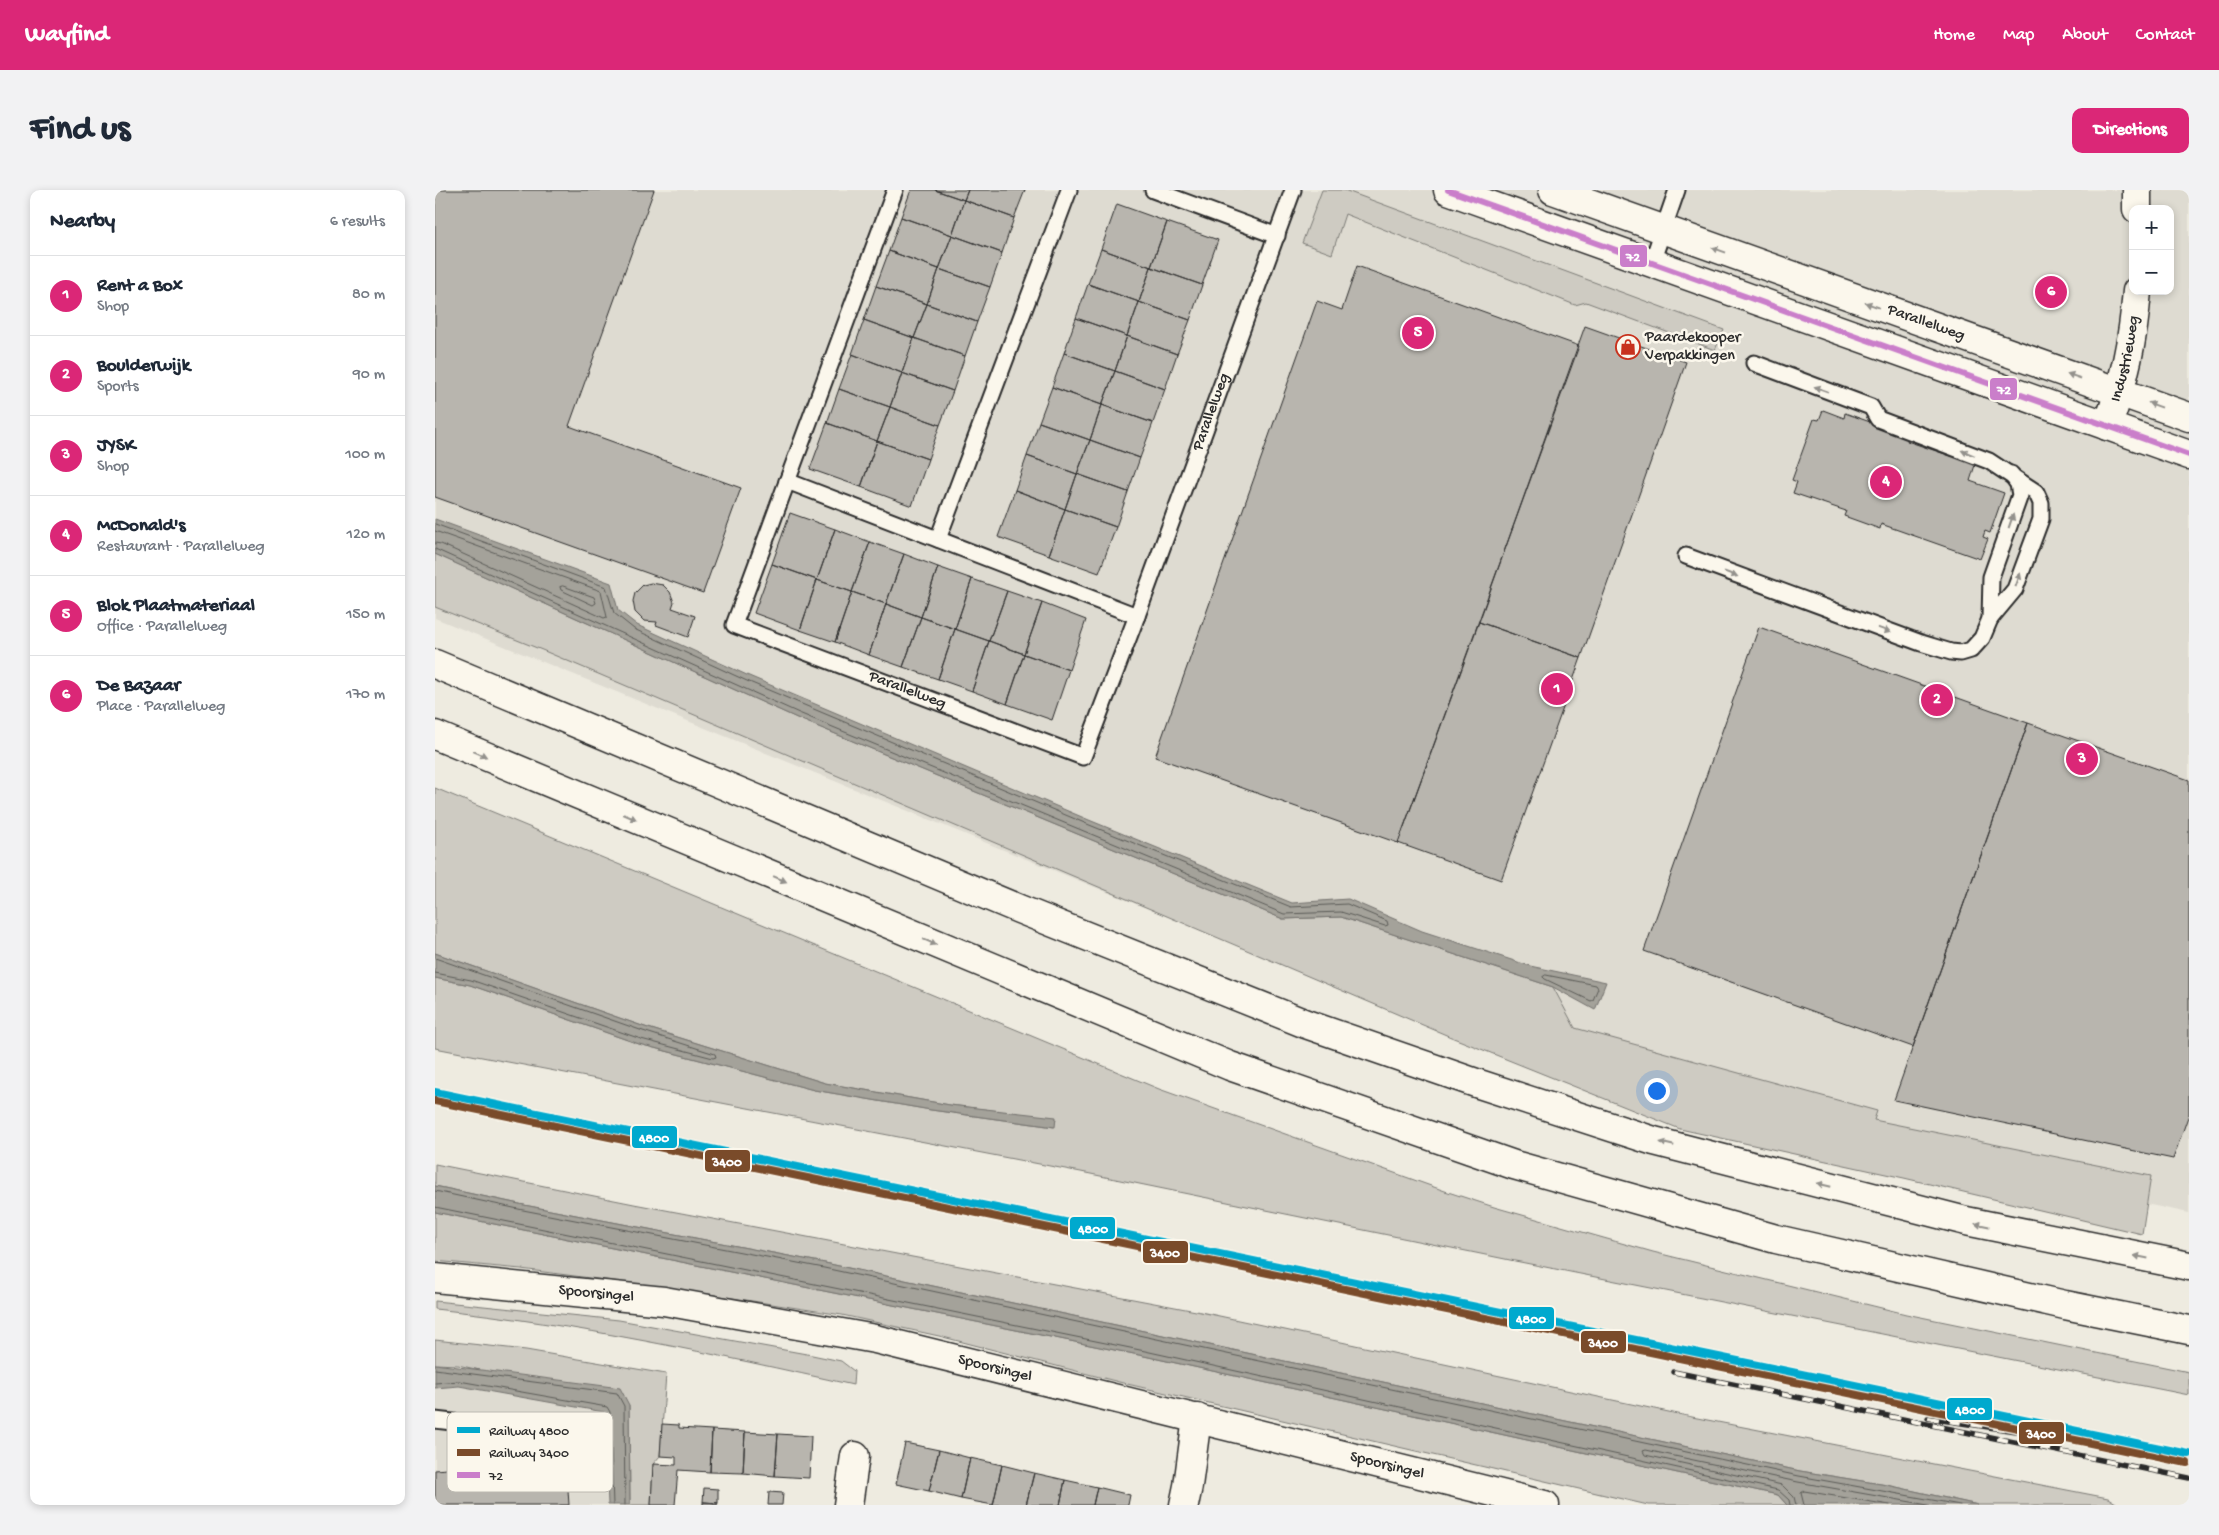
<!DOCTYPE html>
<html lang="en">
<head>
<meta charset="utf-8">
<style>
	body { margin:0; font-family:"Gochi Hand",sans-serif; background:#f2f2f3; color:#1f2937 }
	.controls { position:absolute; right:15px; top:15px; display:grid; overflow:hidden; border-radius:10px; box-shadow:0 2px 8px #0003 }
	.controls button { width:45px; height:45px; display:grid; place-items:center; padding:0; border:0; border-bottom:1px solid #e0e1e3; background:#fff; color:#1f2937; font:25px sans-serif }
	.you { position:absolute; left:1221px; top:900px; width:18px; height:18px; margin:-12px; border:4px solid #fff; border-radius:50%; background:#1a73e8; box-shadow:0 0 0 8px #1a73e833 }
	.badge { display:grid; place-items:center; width:32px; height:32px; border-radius:50%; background:#db2777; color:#fff; font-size:16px; font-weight:700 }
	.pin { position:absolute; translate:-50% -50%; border:2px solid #fff; box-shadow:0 1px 5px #0006 }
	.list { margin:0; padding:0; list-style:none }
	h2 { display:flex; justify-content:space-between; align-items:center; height:65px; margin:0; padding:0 20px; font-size:21px }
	h2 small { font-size:16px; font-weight:400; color:#747a83 }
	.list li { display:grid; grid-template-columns:32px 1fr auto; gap:15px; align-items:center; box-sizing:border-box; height:80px; padding:0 20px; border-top:1px solid #e0e1e3 }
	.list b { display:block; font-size:19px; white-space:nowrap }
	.list p { margin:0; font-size:16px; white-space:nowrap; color:#747a83 }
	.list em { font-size:16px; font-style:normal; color:#747a83 }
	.map { position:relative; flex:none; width:1754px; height:1315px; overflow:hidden; border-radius:10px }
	header { display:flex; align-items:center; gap:30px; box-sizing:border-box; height:70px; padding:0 25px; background:#db2777; color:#fff }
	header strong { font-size:24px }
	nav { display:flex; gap:28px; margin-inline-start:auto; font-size:18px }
	.intro { display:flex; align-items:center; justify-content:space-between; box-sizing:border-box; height:120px; padding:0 30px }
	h1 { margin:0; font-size:35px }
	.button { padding:12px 22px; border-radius:10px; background:#db2777; color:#fff; font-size:18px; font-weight:700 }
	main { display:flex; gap:30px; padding:0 30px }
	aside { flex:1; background:#fff; border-radius:10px; box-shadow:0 2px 8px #0003 }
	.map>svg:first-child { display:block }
	.built { fill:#dedbd1; fill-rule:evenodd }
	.green { fill:#cecbc2; stroke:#7c7b76 }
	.water { fill:#a4a29a; stroke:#74726e }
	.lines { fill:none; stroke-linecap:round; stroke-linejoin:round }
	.shore { stroke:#5b5b57; stroke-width:1 }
	.building { fill:#b8b5ae; stroke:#2b2b2b }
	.service-casing { stroke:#2b2b2b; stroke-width:19 }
	.minor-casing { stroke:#2b2b2b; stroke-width:31 }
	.tertiary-casing { stroke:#2b2b2b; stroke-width:31 }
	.secondary-casing { stroke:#2b2b2b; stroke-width:31 }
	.motorway-casing { stroke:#2b2b2b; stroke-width:31 }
	.service { stroke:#fbf7ec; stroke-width:15 }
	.minor { stroke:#fbf7ec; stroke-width:28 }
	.tertiary { stroke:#fbf7ec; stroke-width:28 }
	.secondary { stroke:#fbf7ec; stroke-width:28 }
	.motorway { stroke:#fbf7ec; stroke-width:28 }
	.rail-casing { stroke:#2b2b2b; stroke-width:5.5 }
	.rail { stroke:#fbf7ec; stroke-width:4; stroke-dasharray:11; stroke-linecap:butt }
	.bus-1-casing { stroke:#fbf7ec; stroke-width:10 }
	.bus-1 { stroke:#ca7eca; stroke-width:6 }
	.rail-1-casing { stroke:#fbf7ec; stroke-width:11 }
	.rail-2-casing { stroke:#fbf7ec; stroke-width:11 }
	.rail-1 { stroke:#00a9ce; stroke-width:8 }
	.rail-2 { stroke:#7a4b2a; stroke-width:8 }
	.oneway { fill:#93918c }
	.labels { text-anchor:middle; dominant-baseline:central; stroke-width:5; stroke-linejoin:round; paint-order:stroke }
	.street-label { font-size:16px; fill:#2b2b2b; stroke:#fbf7ec }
	.poi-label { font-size:16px; fill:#2b2b2b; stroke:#fbf7ec; text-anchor:start }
	.key { fill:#fbf7ec; stroke:#bdbab2; stroke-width:1 }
	.key-label { font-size:14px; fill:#2b2b2b }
	.line-badge { stroke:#fbf7ec; stroke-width:2 }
	.badge-label { font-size:14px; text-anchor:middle; font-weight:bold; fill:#fff }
</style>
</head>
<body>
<header>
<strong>Wayfind</strong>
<nav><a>Home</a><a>Map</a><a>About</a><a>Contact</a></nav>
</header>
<div class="intro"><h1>Find us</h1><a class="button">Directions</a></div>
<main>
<aside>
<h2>Nearby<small>6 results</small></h2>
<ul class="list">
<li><span class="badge">1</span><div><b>Rent a Box</b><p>Shop</p></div><em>80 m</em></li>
<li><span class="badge">2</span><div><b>Boulderwijk</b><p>Sports</p></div><em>90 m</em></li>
<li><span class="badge">3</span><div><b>JYSK</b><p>Shop</p></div><em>100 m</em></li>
<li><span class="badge">4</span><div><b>McDonald's</b><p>Restaurant · Parallelweg</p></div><em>120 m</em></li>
<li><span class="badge">5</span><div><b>Blok Plaatmateriaal</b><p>Office · Parallelweg</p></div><em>150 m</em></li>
<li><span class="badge">6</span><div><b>De Bazaar</b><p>Place · Parallelweg</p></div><em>170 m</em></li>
</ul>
</aside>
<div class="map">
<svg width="1754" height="1315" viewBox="0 0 1754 1315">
	<rect width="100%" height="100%" fill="#eeebe0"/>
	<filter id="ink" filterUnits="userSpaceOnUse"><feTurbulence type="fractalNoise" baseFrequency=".02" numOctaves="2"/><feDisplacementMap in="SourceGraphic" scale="10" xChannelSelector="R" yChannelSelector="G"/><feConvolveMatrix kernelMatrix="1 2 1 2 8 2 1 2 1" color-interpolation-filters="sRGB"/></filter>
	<g filter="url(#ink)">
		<path class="built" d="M0 0H1754V1023L1577 986 743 731 0 428ZM1698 19H1735V101H1698Z
			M24 1196 170 1222 173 1315H0V1198Z"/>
		<path class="green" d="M887 0H909L1289 140 1280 160 1151 112 1140 115 910 24 897 64 867 53Z
			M0 364 362 528 848 729 906 727 1118 797 1140 838 1442 921 1439 930 1716 986 1707 1044 1469 988 1245 939 1016 847 107 460 0 417Z
			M0 598 724 899 1010 1001 1059 1017 1218 1062 1471 1124 1754 1182V1205L1075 1070 646 982 0 858V788L35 795 204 854 379 900 496 920 619 937 621 928 515 915 390 893 210 837 0 763Z
			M0 974 199 1014 761 1121 1257 1227 1673 1308 1684 1315H1543L1452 1295 1365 1281 390 1073 89 1015 0 996Z
			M0 1022 709 1166 1343 1305 1352 1315H1213L688 1193 504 1146 407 1125 247 1100 86 1079 0 1071Z
			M0 1111 184 1130 377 1165 406 1171 419 1181 418 1195C280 1164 141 1134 0 1119Z
			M0 1150 91 1160 231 1184 225 1266 218 1274 216 1315H195L194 1215 23 1175 0 1174Z"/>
		<path class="water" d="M0 329 176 393 183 420 202 435 314 486 654 630 857 713 913 709 987 741 1095 776 1171 792 1160 820 1118 797 906 727 848 729 362 528 0 364Z
			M0 763 210 837 390 893 515 915 621 927 620 937 496 920 379 900 204 854 35 795 0 788Z
			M0 996 89 1015 390 1073 1365 1281 1452 1295 1543 1315H1352L1343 1305 709 1166 0 1022Z
			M0 1174 185 1198 194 1215 195 1315H173L169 1222 24 1196 0 1198Z"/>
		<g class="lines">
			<path class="shore" d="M0 334 171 397 179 423 199 439 312 491 652 634 856 717 912 714 952 731 953 735 950 736 906 722 849 724 364 523 0 359
				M0 341 166 401 172 427 169 428 6 354 0 353
				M128 396 159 407 161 413 158 415 126 400 125 397Z
				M0 768 208 841 280 864 281 867 278 868 206 849 36 790 0 783
				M1111 785 1161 795 1163 798 1158 810 1156 811 1110 789 1108 787Z
				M0 1001 88 1020 389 1078 1364 1286 1525 1315
				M0 1017 710 1161 1343 1300 1354 1310 1355 1315
				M0 1179 182 1203 189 1216 190 1315
				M0 1193 24 1191 172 1217 175 1222 178 1315
				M1361 1315 1359 1307 1347 1295 1210 1265 1208 1261 1211 1260 1363 1292 1493 1315
				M1369 1315 1366 1303 1369 1301 1455 1315"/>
		</g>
		<path class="building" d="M0 0H219L134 236 306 298 268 403 0 307Z
			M476 0H500L529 10 517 45 466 27Z
			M500 0H533L529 10Z
			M533 0H590L579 28 529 10Z
			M529 10 579 28 567 63 517 45Z
			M682 14 732 32 716 77 666 59Z
			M466 27 517 45 504 79 454 61Z
			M732 32 783 50 767 95 716 77Z
			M517 45 567 63 555 97 504 79Z
			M666 59 716 77 704 112 653 94Z
			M454 61 504 79 492 114 441 96Z
			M922 76 1144 156 963 653 720 567 882 111 907 120Z
			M716 77 767 95 755 130 704 112Z
			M504 79 555 97 542 132 492 114Z
			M653 94 704 112 692 146 641 128Z
			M441 96 492 114 479 148 429 130Z
			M704 112 755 130 742 164 692 146Z
			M492 114 542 132 530 166 479 148Z
			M641 128 692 146 680 181 629 163Z
			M429 130 479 148 467 183 417 164Z
			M1150 136 1251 172 1146 468 1044 432Z
			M692 146 742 164 730 199 680 181Z
			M479 148 530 166 518 201 467 183Z
			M629 163 680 181 667 215 617 197Z
			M417 164 467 183 455 217 404 199Z
			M680 181 730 199 718 233 667 215Z
			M467 183 518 201 505 235 455 217Z
			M617 197 667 215 655 250 604 232Z
			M404 199 455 217 442 251 392 233Z
			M667 215 718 233 705 268 655 250Z
			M455 217 505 235 493 269 442 251Z
			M1388 220 1409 228 1410 223 1474 246 1472 251 1516 266 1517 265 1540 275 1535 291 1569 303 1555 343 1550 341 1548 347 1553 349 1545 369 1446 334 1445 339 1409 326 1411 321 1358 303 1362 292 1357 290 1379 229 1384 230Z
			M604 232 655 250 642 284 592 266Z
			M392 233 442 251 426 297 375 279Z
			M655 250 705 268 693 302 642 284Z
			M442 251 493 269 477 316 426 297Z
			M592 266 642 284 630 319 580 300Z
			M642 284 693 302 681 337 630 319Z
			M580 300 630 319 614 365 563 347Z
			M630 319 681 337 664 383 614 365Z
			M355 323 400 339 382 390 337 374Z
			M400 339 435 352 417 402 382 390Z
			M435 352 469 364 451 414 417 402Z
			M469 364 503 377 486 427 451 414Z
			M337 374 382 390 365 440 319 423Z
			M503 377 537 389 520 439 486 427Z
			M537 389 572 401 554 451 520 439Z
			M382 390 417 402 400 452 365 440Z
			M216 393 228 395 235 402 239 412 237 418 260 426 253 447 221 435 222 432 209 431 200 422 198 411 200 403 208 395Z
			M572 401 607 413 589 464 554 451Z
			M417 402 451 414 434 465 400 452Z
			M607 413 651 430 634 480 589 464Z
			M451 414 486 427 468 477 434 465Z
			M486 427 520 439 503 489 468 477Z
			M1044 432 1146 468 1066 690 963 653Z
			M1324 437 1593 533 1478 857 1209 761Z
			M520 439 554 451 537 501 503 489Z
			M554 451 589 464 572 514 537 501Z
			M589 464 634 480 617 530 572 514Z
			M1593 533 1754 590V924L1738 969 1459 910Z
			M227 1234 244 1235V1238L277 1240 275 1282 243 1280 240 1315H216L218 1274 241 1275V1267L225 1266Z
			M277 1240 310 1242 308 1283 275 1282Z
			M310 1242 343 1244 340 1286 308 1283Z
			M343 1244 376 1246 374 1288 340 1286Z
			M470 1253 504 1260 494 1301 461 1294Z
			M504 1260 535 1268 526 1309 494 1301Z
			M535 1268 567 1275 558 1315 526 1309Z
			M129 1269H131L134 1315H0V1280Z
			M567 1275 599 1283 591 1315H558Z
			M599 1283 630 1290 625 1315H591Z
			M630 1290 662 1297 658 1315H625Z
			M662 1297 695 1305 693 1315H658Z
			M269 1298 283 1299V1313L268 1312Z
			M334 1302 348 1303 347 1315H333Z
			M268 1312 283 1313 282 1315H268Z"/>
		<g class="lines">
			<defs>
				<g id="service">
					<path id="s1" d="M460 0 299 435 648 567 706 415 858 0"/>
					<path d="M718 0 842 46"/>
					<path d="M1217 72 1242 0"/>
					<path d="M1319 173 1436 217 1443 229 1554 271 1601 302 1606 313V329L1580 399 1555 429"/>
					<path d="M352 291 702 426"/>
					<path d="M503 349 634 0"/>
					<path d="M1251 366 1486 453 1516 462 1526 463 1536 460 1547 448 1555 429 1556 387 1585 305 1583 294 1576 284"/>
					<path d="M0 1230 112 1243"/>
				</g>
				<g id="minor">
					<path d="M1702 0V19"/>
					<path id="s2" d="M1672 236C1690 191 1698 149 1702 101"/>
					<path d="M413 1315 420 1266"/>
				</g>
				<path id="tertiary" d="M749 1315 753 1296 762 1228"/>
				<g id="secondary">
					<path d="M1013 0 1754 265"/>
					<path id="s3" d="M1118 0 1754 227"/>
					<path id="s4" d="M0 1088 229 1111 440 1149 1110 1315"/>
				</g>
				<path id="motorway" d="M0 474 584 719 871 834 1041 893 1219 951 1531 1031 1754 1076
					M0 545 795 876 1079 975 1341 1049 1630 1115 1754 1140"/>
			</defs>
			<use href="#service" class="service-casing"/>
			<use href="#minor" class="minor-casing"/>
			<use href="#tertiary" class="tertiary-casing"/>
			<use href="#secondary" class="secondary-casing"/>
			<use href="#motorway" class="motorway-casing"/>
			<use href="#service" class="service"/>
			<use href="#minor" class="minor"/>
			<use href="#tertiary" class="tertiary"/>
			<use href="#secondary" class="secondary"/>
			<use href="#motorway" class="motorway"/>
			<defs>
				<path id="rail" d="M1239 1182 1754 1288
					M1493 1228 1754 1267"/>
			</defs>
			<use href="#rail" class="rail-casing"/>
			<use href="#rail" class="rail"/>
			<defs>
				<path id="bus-1" d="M1013 0 1754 265"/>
			</defs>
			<use href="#bus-1" class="bus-1-casing"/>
			<use href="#bus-1" class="bus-1"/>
			<defs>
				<path id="rail-1" d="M0 902 1754 1264"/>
				<path id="rail-2" d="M0 911 1752 1273"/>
			</defs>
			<use href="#rail-1" class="rail-1-casing"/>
			<use href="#rail-2" class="rail-2-casing"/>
			<use href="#rail-1" class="rail-1"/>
			<use href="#rail-2" class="rail-2"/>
		</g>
		<defs><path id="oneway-solid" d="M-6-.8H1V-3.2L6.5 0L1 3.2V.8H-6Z" transform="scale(1.25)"/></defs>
		<g class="oneway">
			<use href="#oneway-solid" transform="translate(1284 60) rotate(-160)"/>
			<use href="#oneway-solid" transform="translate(1437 115) rotate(-161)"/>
			<use href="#oneway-solid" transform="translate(1639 186) rotate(-161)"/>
			<use href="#oneway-solid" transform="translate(1386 199) rotate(-160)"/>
			<use href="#oneway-solid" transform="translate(1720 215) rotate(-160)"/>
			<use href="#oneway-solid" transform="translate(1533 263) rotate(-158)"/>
			<use href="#oneway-solid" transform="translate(1576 331) rotate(-71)"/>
			<use href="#oneway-solid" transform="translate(1296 384) rotate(21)"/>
			<use href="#oneway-solid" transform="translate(1583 390) rotate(-70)"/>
			<use href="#oneway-solid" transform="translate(1449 440) rotate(20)"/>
			<use href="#oneway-solid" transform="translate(45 564) rotate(23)"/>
			<use href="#oneway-solid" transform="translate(195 627) rotate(23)"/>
			<use href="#oneway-solid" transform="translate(345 689) rotate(23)"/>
			<use href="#oneway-solid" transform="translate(495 752) rotate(23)"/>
			<use href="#oneway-solid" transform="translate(1232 954) rotate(-166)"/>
			<use href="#oneway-solid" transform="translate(1389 995) rotate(-166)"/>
			<use href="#oneway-solid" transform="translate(1547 1035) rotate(-169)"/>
			<use href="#oneway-solid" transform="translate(1706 1067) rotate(-169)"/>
		</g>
	</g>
	<defs>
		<symbol id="shop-ring" viewBox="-11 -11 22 22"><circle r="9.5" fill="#fbf7ec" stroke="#c8321e" stroke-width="1.5"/><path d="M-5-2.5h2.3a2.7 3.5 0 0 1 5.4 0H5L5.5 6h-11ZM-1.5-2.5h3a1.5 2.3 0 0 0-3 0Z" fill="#c8321e"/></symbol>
	</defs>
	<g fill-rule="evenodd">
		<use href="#shop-ring" x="1179" y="143" width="28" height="28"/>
	</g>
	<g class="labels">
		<g class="street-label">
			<text stroke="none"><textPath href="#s3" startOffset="396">Parallelweg</textPath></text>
			<text stroke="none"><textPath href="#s2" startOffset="70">Industrieweg</textPath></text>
			<text stroke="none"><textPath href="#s1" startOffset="1205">Parallelweg</textPath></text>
			<text stroke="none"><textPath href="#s1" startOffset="649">Parallelweg</textPath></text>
			<text stroke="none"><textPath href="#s4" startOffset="162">Spoorsingel</textPath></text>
			<text stroke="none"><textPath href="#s4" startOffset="568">Spoorsingel</textPath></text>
			<text stroke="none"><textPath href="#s4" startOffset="972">Spoorsingel</textPath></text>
		</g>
		<g class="poi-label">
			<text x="1210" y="148">Paardekooper<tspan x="1210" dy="18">Verpakkingen</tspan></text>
		</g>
	</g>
	<rect x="12" y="1222" width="166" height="80" rx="8" class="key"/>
	<rect x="22" y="1237" width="23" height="6" fill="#00a9ce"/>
	<rect x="22" y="1259" width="23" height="7" fill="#7a4b2a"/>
	<rect x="22" y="1282" width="23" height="6" fill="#ca7eca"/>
	<g class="key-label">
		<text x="54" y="1245">Railway 4800</text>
		<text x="54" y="1267">Railway 3400</text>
		<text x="54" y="1290">72</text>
	</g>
	<g class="line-badge">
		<rect x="1184" y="54" width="29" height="24" rx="5" fill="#ca7eca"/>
		<rect x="1554" y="187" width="29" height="24" rx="5" fill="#ca7eca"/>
		<rect x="196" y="935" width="47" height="24" rx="5" fill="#00a9ce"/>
		<rect x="269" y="959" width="47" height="24" rx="5" fill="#7a4b2a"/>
		<rect x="634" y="1026" width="47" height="24" rx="5" fill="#00a9ce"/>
		<rect x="707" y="1050" width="47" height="24" rx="5" fill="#7a4b2a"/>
		<rect x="1073" y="1116" width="47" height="24" rx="5" fill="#00a9ce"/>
		<rect x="1145" y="1140" width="47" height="24" rx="5" fill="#7a4b2a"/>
		<rect x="1511" y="1207" width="47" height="24" rx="5" fill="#00a9ce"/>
		<rect x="1583" y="1231" width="47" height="24" rx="5" fill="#7a4b2a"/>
	</g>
	<g class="badge-label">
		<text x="1198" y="71">72</text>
		<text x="1569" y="204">72</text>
		<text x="219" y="952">4800</text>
		<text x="292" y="976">3400</text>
		<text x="658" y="1043">4800</text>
		<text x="730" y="1067">3400</text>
		<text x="1096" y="1133">4800</text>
		<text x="1168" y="1157">3400</text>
		<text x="1535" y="1224">4800</text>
		<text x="1606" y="1248">3400</text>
	</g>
</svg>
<div class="controls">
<button>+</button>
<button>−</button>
</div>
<div class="you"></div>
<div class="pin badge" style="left:1122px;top:499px">1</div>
<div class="pin badge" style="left:1502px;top:510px">2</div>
<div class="pin badge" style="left:1647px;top:569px">3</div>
<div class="pin badge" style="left:1451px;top:292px">4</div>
<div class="pin badge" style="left:983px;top:143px">5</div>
<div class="pin badge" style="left:1616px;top:102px">6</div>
</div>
</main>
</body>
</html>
